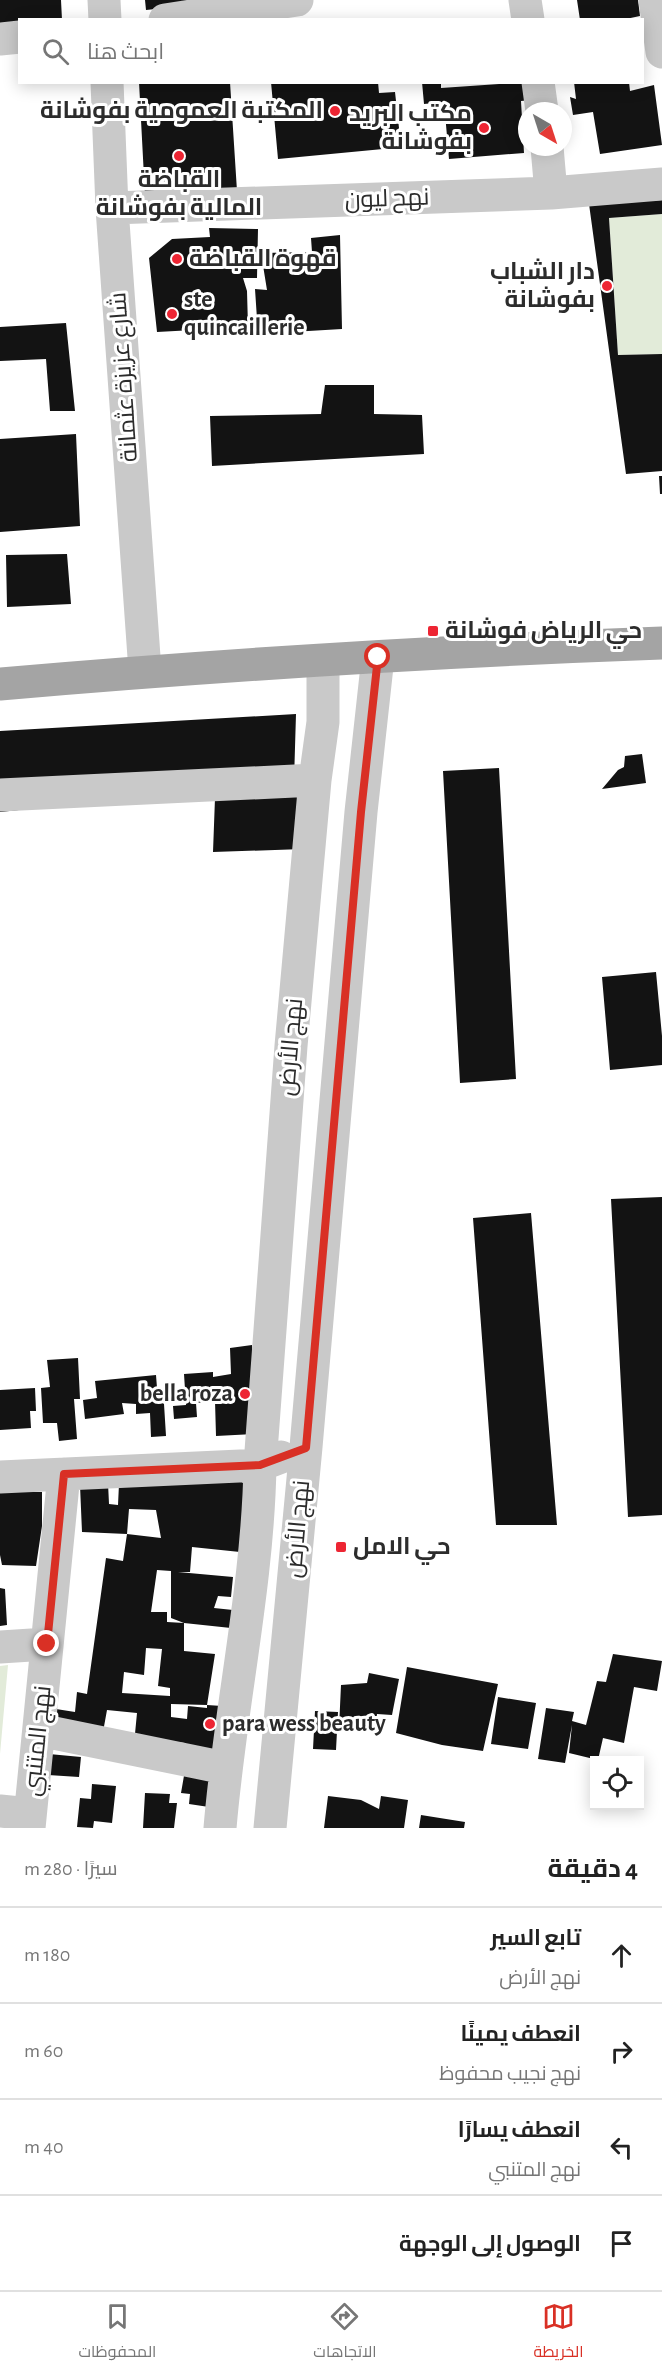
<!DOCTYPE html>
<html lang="ar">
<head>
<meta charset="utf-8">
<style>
	body { margin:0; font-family:"Alegreya Sans",Cairo,sans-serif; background:#f2f2f2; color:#222; direction:rtl }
	.controls { position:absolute; right:18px; bottom:18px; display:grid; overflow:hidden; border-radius:0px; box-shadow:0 3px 15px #0003 }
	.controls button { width:54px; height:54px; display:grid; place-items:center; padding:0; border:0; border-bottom:2px solid #e0e0e0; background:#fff; color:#222; font:30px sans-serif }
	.compass { position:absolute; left:518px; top:102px; width:54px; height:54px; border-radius:50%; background:#fff; box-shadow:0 3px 15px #0003; rotate:141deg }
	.stop { position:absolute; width:18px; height:18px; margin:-14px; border:4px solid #d93025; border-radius:50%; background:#fff }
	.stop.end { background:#d93025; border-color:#fff; box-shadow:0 2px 6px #0008 }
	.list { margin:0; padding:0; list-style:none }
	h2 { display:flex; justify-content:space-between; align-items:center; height:78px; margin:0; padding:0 24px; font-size:26px }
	h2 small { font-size:20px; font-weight:400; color:#767676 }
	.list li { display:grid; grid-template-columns:39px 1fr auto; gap:18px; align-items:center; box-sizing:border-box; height:96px; padding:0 24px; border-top:2px solid #e0e0e0 }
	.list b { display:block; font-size:22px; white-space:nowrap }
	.list p { margin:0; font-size:20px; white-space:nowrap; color:#767676 }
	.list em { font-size:20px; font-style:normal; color:#767676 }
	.icon { flex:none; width:33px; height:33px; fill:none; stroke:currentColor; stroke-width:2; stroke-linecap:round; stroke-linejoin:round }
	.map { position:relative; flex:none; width:662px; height:1828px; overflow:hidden; direction:ltr }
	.search { position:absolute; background:#fff; box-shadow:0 3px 15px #0003; left:18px; right:18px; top:18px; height:66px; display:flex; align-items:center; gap:15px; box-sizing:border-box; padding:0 21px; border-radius:0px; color:#767676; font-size:22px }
	.sheet { height:462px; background:#fff }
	nav { display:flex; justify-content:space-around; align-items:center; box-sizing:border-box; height:84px; border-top:2px solid #e0e0e0; background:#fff; font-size:16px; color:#767676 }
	nav a { display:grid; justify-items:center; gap:3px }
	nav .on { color:#d93025 }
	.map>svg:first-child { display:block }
	.green { fill:#e2ebd9 }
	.building { fill:#131313; fill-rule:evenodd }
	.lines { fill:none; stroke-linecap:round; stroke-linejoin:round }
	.minor { stroke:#c9c9c9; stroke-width:33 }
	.major { stroke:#a4a4a4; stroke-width:33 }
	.route { stroke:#d93025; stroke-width:8 }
	.poi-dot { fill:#ed2533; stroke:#fff; stroke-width:2 }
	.labels { text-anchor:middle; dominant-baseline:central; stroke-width:6; stroke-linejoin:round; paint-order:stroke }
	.poi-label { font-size:24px; font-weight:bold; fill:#2c2c2c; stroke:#fff; text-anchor:start }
	.street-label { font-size:24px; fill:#2c2c2c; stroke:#fff }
</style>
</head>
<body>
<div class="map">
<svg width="662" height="1828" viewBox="0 0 662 1828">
	<rect width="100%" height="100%" fill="#fff"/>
	<path class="green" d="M662 214V354L618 355 609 218Z
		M8 1665 0 1754V1666Z"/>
	<path class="building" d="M0 0H61L62 20H20V25L0 27Z
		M145 0H216V3L146 10Z
		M577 0H638L640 16 621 20H580Z
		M139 82H230L237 191 145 196Z
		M271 82H378L379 93 395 92 399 128 383 149 278 159Z
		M422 82H441V88L529 82 531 100 521 101 524 153 449 159 444 102 424 104Z
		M574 82H629L630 91 654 85 662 145 600 154 593 112 573 115 570 97 576 99Z
		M662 200V214L609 218 618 355 662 354V471L626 474 589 204Z
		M209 228 258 229 257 278H243L247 291 248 327 157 332 149 258 172 239 210 237Z
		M340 235 342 329 258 334 255 289 267 290 261 253 312 252 311 238Z
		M66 323 75 411H50L46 359 0 361V327Z
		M325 385H374V414L422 415 424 454 212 466 210 416 321 414Z
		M76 434 80 526 0 532V439Z
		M659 476H662V494H660Z
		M67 554 71 604 7 607 6 555Z
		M296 714 294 781 0 812V731Z
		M642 754 646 783 602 789 618 770 624 767 625 756Z
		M499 768 516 1079 460 1083 443 771Z
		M308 794 303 849 213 852 215 798Z
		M656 972 662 1036V1065L610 1070 602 977Z
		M662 1197V1515L628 1517 611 1199Z
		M531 1213 557 1525H496L473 1218Z
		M252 1345 254 1434 216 1436 215 1401 196 1403 197 1417 174 1419 173 1406 186 1405 184 1374 213 1372V1377L231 1374 230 1348Z
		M78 1358 80 1399H74L77 1439 59 1441 57 1423H43L41 1388 50 1387 47 1360Z
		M156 1375 157 1388H163L166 1436 151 1437 150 1413 136 1414V1404L122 1403 124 1414 85 1419 83 1400 97 1398 95 1381Z
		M35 1388 36 1411H30L31 1428 0 1430V1390Z
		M241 1481 247 1487 240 1552 192 1547 190 1572H178L233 1577 231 1597 218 1596 214 1608 233 1610 231 1628 184 1623 171 1618V1571L157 1570 151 1612H167V1622L184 1623V1651L215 1654 207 1705 171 1704V1717L187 1719 188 1706 207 1708V1705L222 1706 218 1752 185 1749V1743L168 1741 134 1744 137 1713 107 1710 103 1732 53 1726 56 1709 75 1712 77 1692 87 1694 106 1558 123 1561 127 1534 161 1538 156 1510 129 1509 127 1534 82 1532 80 1485 108 1483 109 1504 118 1505 119 1484ZM146 1648 162 1649 158 1686 170 1688V1696L122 1693 124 1672 144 1675Z
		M0 1492H42V1526L36 1566 2 1565 0 1555Z
		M0 1588 5 1589 7 1625 0 1626Z
		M613 1654 662 1661 657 1691 634 1687 624 1743 603 1738 598 1760 569 1753 572 1725 565 1763 538 1759 546 1708 574 1712 572 1721 586 1725 597 1681 606 1682Z
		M407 1667 498 1684 483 1751 442 1745 396 1733Z
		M369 1673 399 1679 392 1715 377 1714 375 1731 339 1728 341 1685 367 1683Z
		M498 1697 536 1703 528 1749 491 1744Z
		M315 1711 338 1712 336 1750 313 1749Z
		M49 1754 81 1757 79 1777 48 1775Z
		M185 1770 214 1774 209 1807 189 1804 190 1794 181 1793Z
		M92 1784 116 1786 112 1823 94 1821 93 1828 77 1827 80 1798 91 1799Z
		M145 1793 170 1794 169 1803H177L174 1828H143Z
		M328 1796 361 1800 379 1809 381 1796 408 1800 404 1828H324Z
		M421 1815 465 1822 464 1828H419Z"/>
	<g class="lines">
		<path class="minor" d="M104 0 105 20
			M525 0 528 20
			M655 0 662 52
			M165 20 297 0
			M0 39 20 37
			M107 82 112 208 145 671
			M538 82 542 111
			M547 147 551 193
			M112 208 551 193 662 184
			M0 795 315 780
			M0 1477 260 1465 281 1457
			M0 1647 47 1644
			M39 1730 225 1768
			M0 1811 30 1814
			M29 1828 64 1474
			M220 1828C230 1707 258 1586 260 1465L291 1046 315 780 323 722V661
			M270 1828 306 1447 361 812 378 657"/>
		<path class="major" d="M0 684C220 665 441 651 662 643"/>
	</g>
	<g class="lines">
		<path class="route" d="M47 1644 64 1474 260 1465 306 1448 361 812 378 657"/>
	</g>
	<g class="poi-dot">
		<circle cx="335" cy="111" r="6"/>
		<circle cx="484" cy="128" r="6"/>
		<circle cx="179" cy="156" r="6"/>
		<circle cx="177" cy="259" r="6"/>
		<circle cx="607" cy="286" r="6"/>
		<circle cx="172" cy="314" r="6"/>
		<rect x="427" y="625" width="12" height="12" rx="3"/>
		<circle cx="245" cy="1394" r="6"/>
		<rect x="335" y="1541" width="12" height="12" rx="3"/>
		<circle cx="210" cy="1724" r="6"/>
	</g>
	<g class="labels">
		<g class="poi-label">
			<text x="323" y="111" text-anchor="end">المكتبة العمومية بفوشانة</text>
			<text x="472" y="114" text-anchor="end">مكتب البريد<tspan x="472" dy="28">بفوشانة</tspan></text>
			<text x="179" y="180" text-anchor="middle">القباضة<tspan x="179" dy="28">المالية بفوشانة</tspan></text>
			<text x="189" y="259">قهوة القباضة</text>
			<text x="595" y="272" text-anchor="end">دار الشباب<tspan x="595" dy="28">بفوشانة</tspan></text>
			<text x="184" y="300">ste<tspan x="184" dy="28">quincaillerie</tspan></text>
			<text x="445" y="631">حي الرياض فوشانة</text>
			<text x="233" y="1394" text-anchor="end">bella roza</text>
			<text x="353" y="1547">حي الامل</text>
			<text x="222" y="1724">para wess beauty</text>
		</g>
		<g class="street-label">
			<text transform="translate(387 199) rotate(-2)">نهح ليون</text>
			<text transform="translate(124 377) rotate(-94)">شارع عزيزة عثمانة</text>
			<text transform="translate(291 1047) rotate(-85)">نهج الأرض</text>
			<text transform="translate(298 1529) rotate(-85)">نهج الأرض</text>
			<text transform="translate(38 1741) rotate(-84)">نهج المتنبي</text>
		</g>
	</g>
</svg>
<div class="controls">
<button><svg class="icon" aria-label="locate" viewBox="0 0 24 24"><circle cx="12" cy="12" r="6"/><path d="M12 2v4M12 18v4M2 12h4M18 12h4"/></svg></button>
</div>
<svg class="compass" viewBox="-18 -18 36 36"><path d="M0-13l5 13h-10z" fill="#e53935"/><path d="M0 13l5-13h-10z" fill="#767676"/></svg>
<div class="stop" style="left:378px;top:657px"></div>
<div class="stop end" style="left:47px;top:1644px"></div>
<div class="search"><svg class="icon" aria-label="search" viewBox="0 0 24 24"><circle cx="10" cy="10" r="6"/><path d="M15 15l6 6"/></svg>ابحث هنا</div>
</div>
<section class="sheet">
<h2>4 دقيقة<small>سيرًا · 280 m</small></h2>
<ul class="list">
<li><svg class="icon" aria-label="ahead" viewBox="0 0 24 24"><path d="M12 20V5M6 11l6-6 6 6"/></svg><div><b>تابع السير</b><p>نهج الأرض</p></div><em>180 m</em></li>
<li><svg class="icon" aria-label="right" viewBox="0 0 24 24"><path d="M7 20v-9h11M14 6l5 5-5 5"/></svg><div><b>انعطف يمينًا</b><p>نهج نجيب محفوظ</p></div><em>60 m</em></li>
<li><svg class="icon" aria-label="left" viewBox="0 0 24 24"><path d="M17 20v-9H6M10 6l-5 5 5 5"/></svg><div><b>انعطف يسارًا</b><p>نهج المتنبي</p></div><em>40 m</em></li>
<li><svg class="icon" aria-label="arrive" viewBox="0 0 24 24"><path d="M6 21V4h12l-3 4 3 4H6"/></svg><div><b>الوصول إلى الوجهة</b></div></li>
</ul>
</section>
<nav>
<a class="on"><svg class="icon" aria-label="map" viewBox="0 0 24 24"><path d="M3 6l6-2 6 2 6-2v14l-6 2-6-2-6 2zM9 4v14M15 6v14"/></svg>الخريطة</a>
<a><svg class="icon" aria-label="directions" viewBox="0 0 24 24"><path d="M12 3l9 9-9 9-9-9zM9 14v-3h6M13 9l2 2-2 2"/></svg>الاتجاهات</a>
<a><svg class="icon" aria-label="saved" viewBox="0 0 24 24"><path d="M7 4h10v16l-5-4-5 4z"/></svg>المحفوظات</a>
</nav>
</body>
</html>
